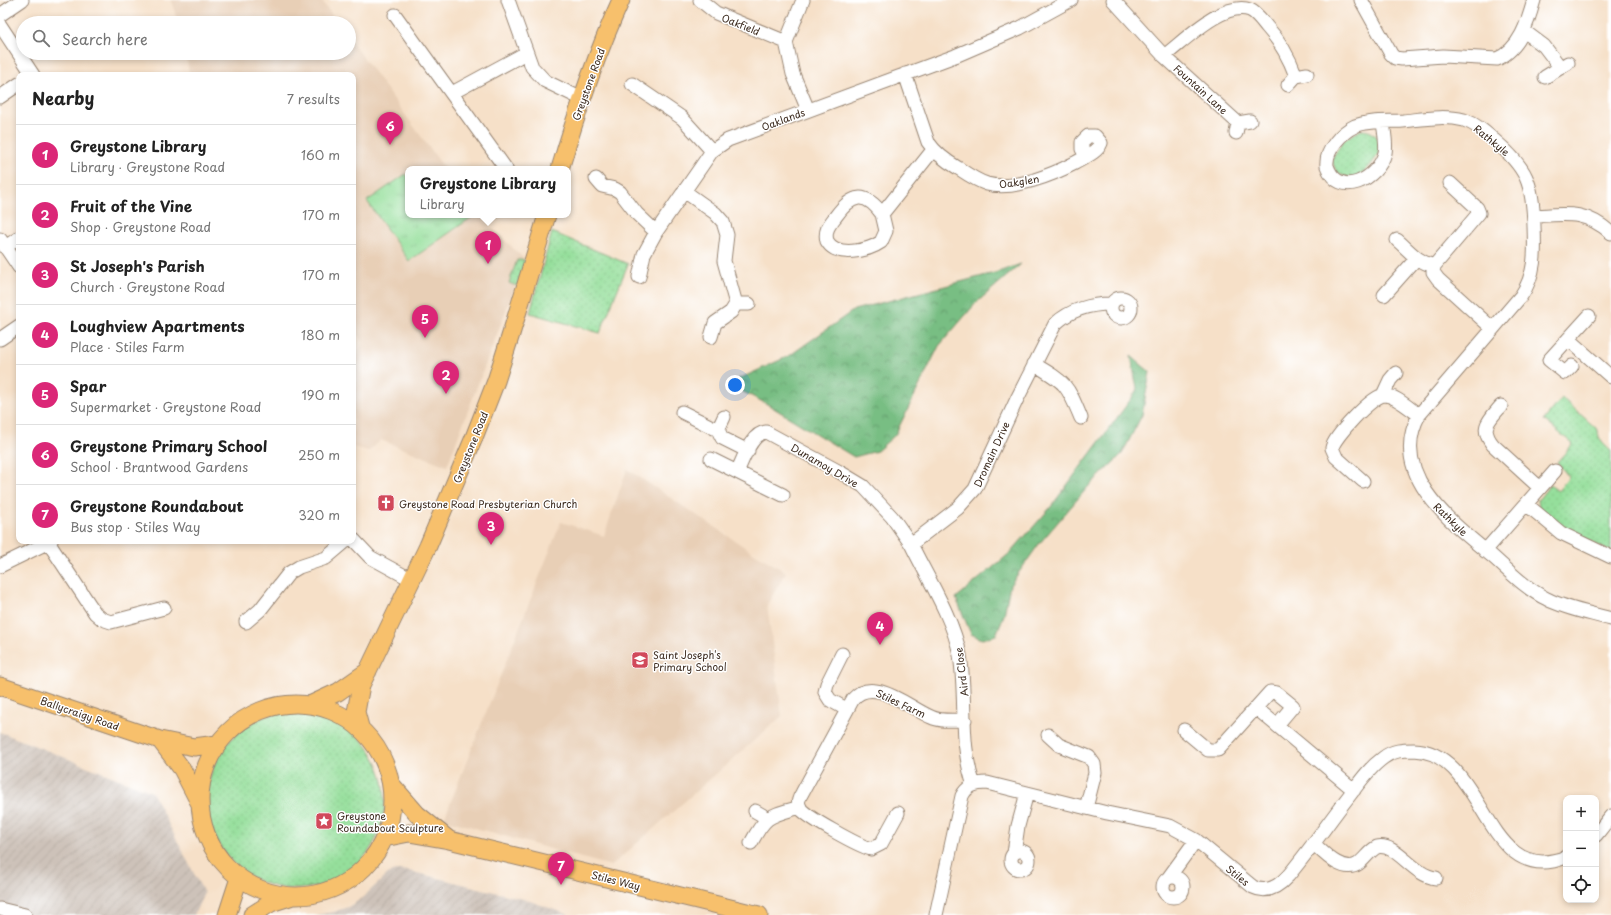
<!DOCTYPE html>
<html lang="en">
<head>
<meta charset="utf-8">
<style>
	body { margin:0; font-family:"Playpen Sans",sans-serif; background:#f2f2f2; color:#222 }
	.controls { position:absolute; right:12px; bottom:12px; display:grid; overflow:hidden; border-radius:8px; box-shadow:0 2px 6px #0003 }
	.controls button { width:36px; height:36px; display:grid; place-items:center; padding:0; border:0; border-bottom:1px solid #e0e0e0; background:#fff; color:#222; font:20px sans-serif }
	.you { position:absolute; left:735px; top:385px; width:14px; height:14px; margin:-10px; border:3px solid #fff; border-radius:50%; background:#1a73e8; box-shadow:0 0 0 6px #1a73e833 }
	.badge { display:grid; place-items:center; width:26px; height:26px; border-radius:50%; background:#db2777; color:#fff; font-size:13px; font-weight:700 }
	.pin { position:absolute; translate:-50% -33px; filter:drop-shadow(0 1px 2px #0008) }
	.pin::after { content:''; position:absolute; top:21px; width:14px; height:12px; background:inherit; clip-path:polygon(0 0,100% 0,50% 100%) }
	.popup { position:absolute; left:405px; top:166px; width:166px; height:52px; box-sizing:border-box; display:grid; place-content:center; border-radius:8px; background:#fff; filter:drop-shadow(0 1px 3px #0005); font-size:13px; white-space:nowrap; color:#767676 }
	.popup b { font-size:15px; color:#222 }
	.popup::after { content:''; position:absolute; left:50%; top:100%; margin-left:-8px; border:8px solid transparent; border-top-color:#fff }
	.list { margin:0; padding:0; list-style:none }
	h2 { display:flex; justify-content:space-between; align-items:center; height:52px; margin:0; padding:0 16px; font-size:17px }
	h2 small { font-size:13px; font-weight:400; color:#767676 }
	.list li { display:grid; grid-template-columns:26px 1fr auto; gap:12px; align-items:center; box-sizing:border-box; height:60px; padding:0 16px; border-top:1px solid #e0e0e0 }
	.list b { display:block; font-size:15px; white-space:nowrap }
	.list p { margin:0; font-size:13px; white-space:nowrap; color:#767676 }
	.list em { font-size:13px; font-style:normal; color:#767676 }
	.icon { flex:none; width:22px; height:22px; fill:none; stroke:currentColor; stroke-width:2; stroke-linecap:round; stroke-linejoin:round }
	.map { position:relative; flex:none; width:1611px; height:915px; overflow:hidden }
	.search { position:absolute; background:#fff; box-shadow:0 2px 6px #0003; left:16px; top:16px; width:340px; height:44px; display:flex; align-items:center; gap:10px; box-sizing:border-box; padding:0 14px; border-radius:22px; color:#767676; font-size:15px }
	.panel { position:absolute; background:#fff; box-shadow:0 2px 6px #0003; left:16px; top:72px; width:340px; height:472px; border-radius:8px }
	.map>svg:first-child { display:block }
	.built { fill:#e8cfb6 }
	.industrial { fill:url(#industrial-furrows) }
	.grass { fill:url(#grass-dots); stroke:#68845c }
	.forest { fill:url(#forest-crowns); stroke:#5a7450 }
	.park { fill:url(#park-tufts); stroke:#68845c }
	.lines { fill:none; stroke-linecap:round; stroke-linejoin:round }
	.minor-casing { stroke:#988573; stroke-width:15 }
	.major-casing { stroke:#988573; stroke-width:19 }
	.minor { stroke:#fff; stroke-width:13 }
	.major { stroke:#f7c06c; stroke-width:17 }
	.labels { text-anchor:middle; dominant-baseline:central; stroke-width:3; stroke-linejoin:round; paint-order:stroke }
	.street-label { font-size:10px; fill:#3b2a1e; stroke:#fff }
	.poi-label { font-size:10px; fill:#3b2a1e; stroke:#fff; text-anchor:start }
</style>
</head>
<body>
<div class="map">
<svg width="1611" height="915" viewBox="0 0 1611 915">
	<defs>
		<pattern id="industrial-furrows" width="10" height="10" patternUnits="userSpaceOnUse"><rect width="10" height="10" fill="#cdc2b9"/><path d="M-1 1l2-2M0 10L10 0M9 11l2-2" fill="none" stroke="#b1a79f"/></pattern>
		<pattern id="grass-dots" width="8" height="8" patternUnits="userSpaceOnUse"><rect width="8" height="8" fill="#95df9b"/><path d="M2 2h.1M6 6h.1" fill="none" stroke="#81c085" stroke-width="1.8" stroke-linecap="round"/></pattern>
		<pattern id="forest-crowns" width="20" height="18" patternUnits="userSpaceOnUse"><rect width="20" height="18" fill="#78be83"/><path d="M2 6a3 3 0 1 1 6 0M12 15a3 3 0 1 1 6 0" fill="none" stroke="#649b6b"/></pattern>
		<pattern id="park-tufts" width="24" height="20" patternUnits="userSpaceOnUse"><rect width="24" height="20" fill="#95df9b"/><path d="M3 7l-1-3M5 7V3M7 7l1-3M15 17l-1-3M17 17v-4M19 17l1-3" fill="none" stroke="#81c085"/></pattern>
	</defs>
	<rect width="100%" height="100%" fill="#fff"/>
	<filter id="ink" filterUnits="userSpaceOnUse"><feTurbulence type="fractalNoise" baseFrequency=".025" numOctaves="2"/><feDisplacementMap in="SourceGraphic" scale="8" xChannelSelector="R" yChannelSelector="G"/><feConvolveMatrix kernelMatrix="1 2 1 2 8 2 1 2 1" color-interpolation-filters="sRGB"/></filter>
	<filter id="wash" filterUnits="userSpaceOnUse"><feTurbulence type="fractalNoise" baseFrequency=".012" numOctaves="4" result="noise"/><feDisplacementMap in="SourceGraphic" scale="16" xChannelSelector="R" yChannelSelector="G"/><feGaussianBlur stdDeviation="0.9" result="paint"/><feColorMatrix in="noise" values="0 0 0 0 0 0 0 0 0 0 0 0 0 0 0 0 0 1.4 0 .05"/><feComposite in="paint" operator="in"/></filter>
	<g filter="url(#wash)">
		<rect width="100%" height="100%" fill="#f6e0c8"/>
		<path class="built" d="M171 0H321L338 23H178Z
			M349 38 445 169H408V215H479L525 260 447 466 381 440 369 451 353 447V363L363 342 353 328V75H189L186 53H349Z
			M627 469 749 550 786 572 767 605 782 716 611 866 444 819 561 522 604 536Z"/>
		<path class="industrial" d="M0 732 152 792 204 893 194 915H0Z
			M398 870 409 871 527 900 569 915H315L334 912 348 907 361 899 389 873Z"/>
		<path class="grass" d="M1361 130C1372 130 1379 136 1381 147 1375 162 1368 169 1356 178 1340 176 1335 175 1332 158L1345 139Z
			M552 232 628 264 600 333 530 313Z
			M517 260H525L517 286 509 283Z
			M1562 398 1598 430C1598 440 1604 445 1611 451V552L1559 526 1539 508 1538 500 1550 485 1558 491 1569 477 1557 462 1573 444 1544 420Z
			M207 800a89 89 0 1 1 178 0a89 89 0 1 1-178 0Z"/>
		<path class="forest" d="M1021 264 976 303 939 346 895 435 877 451 854 457 767 404 728 384 789 356 854 310 998 272Z
			M1131 356 1150 372 1142 415 1122 454 1088 487 1039 544 1010 585 1004 615 996 635 982 639 971 634 956 598 1010 553 1050 508 1131 399 1137 389Z"/>
		<path class="park" d="M406 174 408 177V215H475L409 261 367 201Z"/>
	</g>
	<g filter="url(#ink)">
		<g class="lines">
			<defs>
				<path id="minor" d="M508 0 532 67 545 81 582 99
					M700 0 716 13 786 42
					M803 0 786 42 793 74 808 110
					M1113 0 1164 56 1238 123
					M1361 0 1391 54 1395 58 1402 59 1443 56 1497 59C1520 49 1528 22 1534 0
					M0 15 22 0
					M395 15 506 169
					M0 25 33 75
					M1524 31 1544 46 1560 67
					M1164 56C1184 41 1224 0 1250 10 1257 13 1262 21 1267 27 1281 42 1289 57 1296 76
					M905 74 928 142C936 154 946 161 958 168 967 174 977 181 987 184 1013 191 1052 175 1075 163 1083 158 1097 153 1101 143L1095 136H1088L1082 142V149L1086 156
					M1545 77 1568 63
					M632 84 682 118 712 151
					M1288 85 1296 76 1307 74
					M452 93 526 53
					M0 97 19 84
					M1383 122C1384 132 1387 144 1385 153 1378 179 1339 200 1327 166 1325 150 1342 132 1355 126 1369 120 1389 122 1403 121 1423 119 1444 115 1464 120 1476 124 1485 132 1494 140 1527 168 1533 183 1534 226 1535 252 1536 274 1521 296L1419 415C1387 474 1452 523 1492 556 1509 571 1526 589 1547 599 1566 609 1590 613 1611 619
					M1236 133 1238 123 1250 121
					M596 179 602 186 615 189 620 192 637 214 656 232
					M1450 183 1477 208 1479 213 1434 266 1433 272 1438 279 1493 329
					M684 191 715 213 723 222 727 235 724 261 736 304 731 312 715 323 711 337
					M882 214C865 191 852 194 836 216 830 224 824 230 827 241 836 258 868 251 881 242L886 231 882 214 933 150
					M1534 216C1566 214 1585 210 1611 233
					M0 239 19 267
					M1397 240C1410 251 1416 261 1434 266
					M5 247 19 238
					M639 277 644 254 656 232 712 151 728 140 955 56 1020 28 1071 0
					M1384 295 1416 259
					M1111 308a10 10 0 1 1 20 0a10 10 0 1 1-20 0Z
					M736 304H749
					M0 339 19 326
					M1568 339 1611 377
					M1034 364C1066 383 1067 384 1081 418
					M1572 366 1565 373 1549 360 1589 316
					M1383 395 1390 380 1396 373
					M1501 406C1489 420 1479 428 1493 445L1540 488
					M682 412 718 430 722 438 748 451
					M718 430 724 417
					M711 459 783 495
					M737 472C743 460 751 433 766 432L838 471 863 486 892 517 911 544C928 579 953 618 960 655 967 698 959 744 974 785
					M1363 481 1336 457 1332 448C1334 437 1372 396 1384 395 1395 395 1410 409 1419 415
					M1526 504 1561 533 1611 557
					M353 539 370 557 412 580
					M48 542 95 613 102 619 111 622 164 608
					M911 544 958 508 975 489 1017 399 1055 324C1070 310 1091 304 1111 304
					M1485 551 1555 471
					M0 566 51 541
					M246 622 260 610 289 573 299 567 326 558 346 541
					M842 654 827 684 825 692 830 700 846 709
					M1256 708 1354 790
					M1184 730 1208 750H1218L1270 692 1277 693 1293 706 1277 725
					M1048 735 1059 745 1089 757 1094 764 1095 773 1086 808
					M755 811 762 815 766 819
					M898 813 881 844 871 849C859 846 806 817 800 808 797 802 799 798 802 793L853 699C873 675 909 708 931 717 941 722 954 720 965 720
					M1596 835 1611 816
					M751 843C766 814 770 816 800 807
					M1313 843C1323 852 1342 874 1358 864 1365 859 1369 851 1377 847 1396 842 1413 876 1436 878
					M1011 860a9 9 0 1 1 18 0a9 9 0 1 1-18 0Z
					M1014 853 1018 826 1027 793
					M1163 887a10 10 0 1 1 20 0a10 10 0 1 1-20 0Z
					M1169 877 1196 840
					M0 909 25 915
					M936 915 962 796C967 786 975 783 987 783L1107 813 1170 826 1196 840 1253 887C1267 894 1279 886 1288 876 1309 851 1328 823 1349 796 1359 783 1369 768 1383 758 1393 750 1403 750 1414 750 1486 752 1484 890 1566 857"/>
				<path id="major" d="M560 169C577 111 596 55 621 0
					M0 686 160 740 194 747 217 744
					M200 800a96 96 0 1 1 192 0a96 96 0 1 1-192 0Z
					M312 704 338 692 368 671
					M360 727 356 712 361 685 428 546 473 440 496 381 511 334 547 215
					M160 740 182 769 199 802
					M391 784 417 814 448 839
					M384 838 409 833 449 840 759 915
					M227 915 239 878
					M252 915 271 903 290 897"/>
			</defs>
			<use href="#minor" class="minor-casing"/>
			<use href="#major" class="major-casing"/>
			<use href="#minor" class="minor"/>
			<use href="#major" class="major"/>
		</g>
	</g>
	<defs>
		<symbol id="church-square" viewBox="-11 -11 22 22"><rect x="-9" y="-9" width="18" height="18" rx="4" fill="#d1495b" stroke="#fff"/><path d="M-1.2-6h2.4v3.5h3.3v2.4h-3.3V6h-2.4V-.1h-3.3v-2.4h3.3Z" fill="#fff"/></symbol>
		<symbol id="school-square" viewBox="-11 -11 22 22"><rect x="-9" y="-9" width="18" height="18" rx="4" fill="#d1495b" stroke="#fff"/><path d="M0-5L7-2L0 1L-7-2ZM-4 1L0 2.5L4 1V4Q0 6-4 4Z" fill="#fff"/></symbol>
		<symbol id="sight-square" viewBox="-11 -11 22 22"><rect x="-9" y="-9" width="18" height="18" rx="4" fill="#d1495b" stroke="#fff"/><path d="M0-6L1.8-2.2L6-1.7L2.9 1.2L3.7 5.4L0 3.3L-3.7 5.4L-2.9 1.2L-6-1.7L-1.8-2.2Z" fill="#fff"/></symbol>
	</defs>
	<g fill-rule="evenodd">
		<use href="#church-square" x="376" y="493" width="20" height="20"/>
		<use href="#school-square" x="630" y="650" width="20" height="20"/>
		<use href="#sight-square" x="314" y="811" width="20" height="20"/>
	</g>
	<g class="labels">
		<g class="street-label">
			<text transform="translate(741 24) rotate(22)">Oakfield</text>
			<text transform="translate(588 84) rotate(-70)">Greystone Road</text>
			<text transform="translate(1201 89) rotate(42)">Fountain Lane</text>
			<text transform="translate(783 119) rotate(-20)">Oaklands</text>
			<text transform="translate(1492 140) rotate(39)">Rathkyle</text>
			<text transform="translate(1019 181) rotate(-9)">Oakglen</text>
			<text transform="translate(470 447) rotate(-68)">Greystone Road</text>
			<text transform="translate(991 454) rotate(-65)">Dromain Drive</text>
			<text transform="translate(825 465) rotate(30)">Dunamoy Drive</text>
			<text transform="translate(1451 519) rotate(44)">Rathkyle</text>
			<text transform="translate(961 672) rotate(-97)">Aird Close</text>
			<text transform="translate(901 703) rotate(25)">Stiles Farm</text>
			<text transform="translate(80 713) rotate(19)">Ballycraigy Road</text>
			<text transform="translate(1238 875) rotate(39)">Stiles</text>
			<text transform="translate(616 880) rotate(14)">Stiles Way</text>
		</g>
		<g class="poi-label">
			<text x="399" y="503">Greystone Road Presbyterian Church</text>
			<text x="653" y="654">Saint Joseph's<tspan x="653" dy="12">Primary School</tspan></text>
			<text x="337" y="815">Greystone<tspan x="337" dy="12">Roundabout Sculpture</tspan></text>
		</g>
	</g>
</svg>
<div class="controls">
<button>+</button>
<button>−</button>
<button><svg class="icon" aria-label="locate" viewBox="0 0 24 24"><circle cx="12" cy="12" r="6"/><path d="M12 2v4M12 18v4M2 12h4M18 12h4"/></svg></button>
</div>
<div class="you"></div>
<div class="pin badge" style="left:488px;top:264px">1</div>
<div class="popup"><b>Greystone Library</b>Library</div>
<div class="pin badge" style="left:446px;top:394px">2</div>
<div class="pin badge" style="left:491px;top:545px">3</div>
<div class="pin badge" style="left:880px;top:645px">4</div>
<div class="pin badge" style="left:425px;top:338px">5</div>
<div class="pin badge" style="left:390px;top:145px">6</div>
<div class="pin badge" style="left:561px;top:885px">7</div>
<div class="search"><svg class="icon" aria-label="search" viewBox="0 0 24 24"><circle cx="10" cy="10" r="6"/><path d="M15 15l6 6"/></svg>Search here</div>
<section class="panel">
<h2>Nearby<small>7 results</small></h2>
<ul class="list">
<li><span class="badge">1</span><div><b>Greystone Library</b><p>Library · Greystone Road</p></div><em>160 m</em></li>
<li><span class="badge">2</span><div><b>Fruit of the Vine</b><p>Shop · Greystone Road</p></div><em>170 m</em></li>
<li><span class="badge">3</span><div><b>St Joseph's Parish</b><p>Church · Greystone Road</p></div><em>170 m</em></li>
<li><span class="badge">4</span><div><b>Loughview Apartments</b><p>Place · Stiles Farm</p></div><em>180 m</em></li>
<li><span class="badge">5</span><div><b>Spar</b><p>Supermarket · Greystone Road</p></div><em>190 m</em></li>
<li><span class="badge">6</span><div><b>Greystone Primary School</b><p>School · Brantwood Gardens</p></div><em>250 m</em></li>
<li><span class="badge">7</span><div><b>Greystone Roundabout</b><p>Bus stop · Stiles Way</p></div><em>320 m</em></li>
</ul>
</section>
</div>
</body>
</html>
